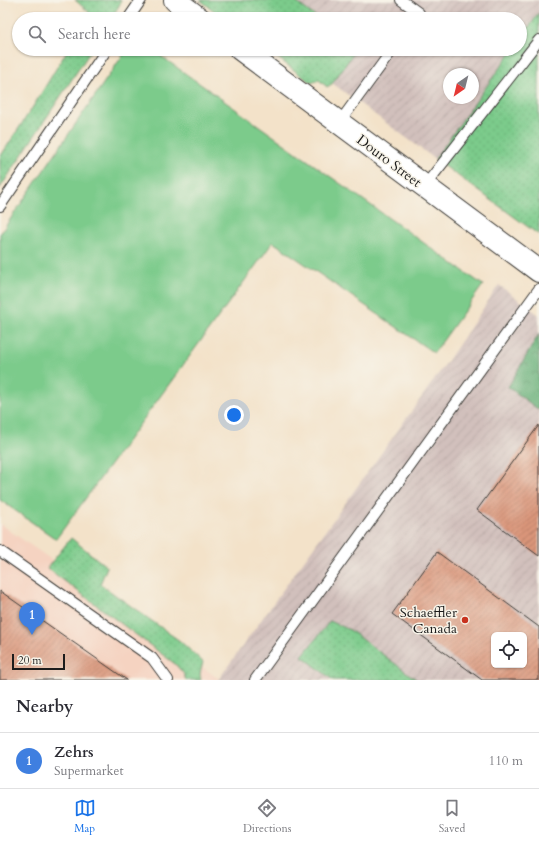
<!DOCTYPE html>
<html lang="en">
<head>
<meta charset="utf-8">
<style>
	body { margin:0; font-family:Cardo,serif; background:#f7f7f7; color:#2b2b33 }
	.controls { position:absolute; right:12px; bottom:12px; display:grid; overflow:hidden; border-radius:6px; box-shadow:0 1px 3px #0004 }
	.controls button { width:36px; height:36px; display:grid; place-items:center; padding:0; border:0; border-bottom:1px solid #e1e1e2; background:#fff; color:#2b2b33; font:20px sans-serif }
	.compass { position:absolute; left:443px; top:68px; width:36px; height:36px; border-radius:50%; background:#fff; box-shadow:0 1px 3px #0004; rotate:215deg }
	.scale { position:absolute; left:12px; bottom:10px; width:53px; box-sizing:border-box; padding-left:4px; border:2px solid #1c1c1c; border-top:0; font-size:11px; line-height:14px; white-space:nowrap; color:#1c1c1c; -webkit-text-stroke:3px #f7f3e8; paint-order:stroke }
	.you { position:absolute; left:234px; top:415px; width:14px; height:14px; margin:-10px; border:3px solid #fff; border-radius:50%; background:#1a73e8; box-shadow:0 0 0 6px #1a73e833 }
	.badge { display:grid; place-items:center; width:26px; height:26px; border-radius:50%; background:#1a73e8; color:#fff; font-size:13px; font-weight:700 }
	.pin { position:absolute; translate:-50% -33px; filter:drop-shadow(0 1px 2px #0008) }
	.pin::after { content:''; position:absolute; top:21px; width:14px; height:12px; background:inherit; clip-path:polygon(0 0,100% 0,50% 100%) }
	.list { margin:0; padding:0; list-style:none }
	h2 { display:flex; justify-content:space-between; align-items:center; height:52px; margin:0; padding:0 16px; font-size:17px }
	h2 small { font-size:13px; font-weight:400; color:#7c7c81 }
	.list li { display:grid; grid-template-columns:26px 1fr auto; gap:12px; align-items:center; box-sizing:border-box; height:56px; padding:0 16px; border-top:1px solid #e1e1e2 }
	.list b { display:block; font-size:15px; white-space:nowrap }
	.list p { margin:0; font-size:13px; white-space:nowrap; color:#7c7c81 }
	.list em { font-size:13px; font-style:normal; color:#7c7c81 }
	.icon { flex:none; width:22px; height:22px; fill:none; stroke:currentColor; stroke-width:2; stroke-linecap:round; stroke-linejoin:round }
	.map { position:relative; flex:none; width:539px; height:680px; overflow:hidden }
	.search { position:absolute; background:#fff; box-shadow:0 1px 3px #0004; left:12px; right:12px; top:12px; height:44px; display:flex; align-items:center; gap:10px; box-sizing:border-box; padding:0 14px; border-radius:22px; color:#7c7c81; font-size:15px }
	.sheet { height:108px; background:#fff }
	nav { display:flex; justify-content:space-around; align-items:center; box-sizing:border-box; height:56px; border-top:1px solid #e1e1e2; background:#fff; font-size:11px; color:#7c7c81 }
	nav a { display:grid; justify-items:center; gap:2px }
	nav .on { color:#1a73e8 }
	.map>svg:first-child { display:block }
	.built { fill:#f5d3c1 }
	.industrial { fill:url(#industrial-furrows); fill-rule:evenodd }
	.green { fill:url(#green-dots); stroke:#4c7454 }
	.forest { fill:url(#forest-crowns); stroke:#40664a }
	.pitch { fill:#7ccb8b; stroke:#4c7454 }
	.building { fill:url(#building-hatch); fill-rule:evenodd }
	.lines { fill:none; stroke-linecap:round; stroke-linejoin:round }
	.service-casing { stroke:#3c3a36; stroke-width:12 }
	.tertiary-casing { stroke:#3c3a36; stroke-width:24 }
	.service { stroke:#fff; stroke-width:10 }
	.tertiary { stroke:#fff; stroke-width:22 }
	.poi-dot { fill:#c8321e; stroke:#f7f3e8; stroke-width:1.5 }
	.labels { text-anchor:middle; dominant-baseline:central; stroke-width:3; stroke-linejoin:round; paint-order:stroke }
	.street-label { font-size:14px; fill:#1c1c1c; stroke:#f7f3e8 }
	.poi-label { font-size:14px; fill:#1c1c1c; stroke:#f7f3e8; text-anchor:end }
</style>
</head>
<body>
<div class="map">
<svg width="539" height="680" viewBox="0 0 539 680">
	<defs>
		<pattern id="industrial-furrows" width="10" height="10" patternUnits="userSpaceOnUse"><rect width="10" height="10" fill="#d1c0bc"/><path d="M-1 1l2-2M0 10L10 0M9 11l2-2" fill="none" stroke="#b3a4a1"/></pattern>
		<pattern id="green-dots" width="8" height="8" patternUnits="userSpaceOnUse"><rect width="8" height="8" fill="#7ccb8b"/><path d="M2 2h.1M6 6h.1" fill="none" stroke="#6bae77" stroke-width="1.8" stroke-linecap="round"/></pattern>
		<pattern id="forest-crowns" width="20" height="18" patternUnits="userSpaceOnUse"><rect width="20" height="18" fill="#65af77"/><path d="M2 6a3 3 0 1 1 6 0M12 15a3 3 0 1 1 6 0" fill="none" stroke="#528e61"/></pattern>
		<pattern id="building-hatch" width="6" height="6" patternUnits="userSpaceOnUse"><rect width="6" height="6" fill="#da957a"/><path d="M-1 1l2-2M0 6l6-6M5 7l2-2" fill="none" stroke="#b07963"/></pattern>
	</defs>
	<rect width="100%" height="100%" fill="#f7f3e8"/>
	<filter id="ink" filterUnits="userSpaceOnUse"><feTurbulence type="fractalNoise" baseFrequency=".025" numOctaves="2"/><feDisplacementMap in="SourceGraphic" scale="8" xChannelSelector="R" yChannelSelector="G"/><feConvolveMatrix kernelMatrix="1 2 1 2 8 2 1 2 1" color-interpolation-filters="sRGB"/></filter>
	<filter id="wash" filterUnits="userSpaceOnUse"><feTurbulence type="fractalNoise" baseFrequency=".012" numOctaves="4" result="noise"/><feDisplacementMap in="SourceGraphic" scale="16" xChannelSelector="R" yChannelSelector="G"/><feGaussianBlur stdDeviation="0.9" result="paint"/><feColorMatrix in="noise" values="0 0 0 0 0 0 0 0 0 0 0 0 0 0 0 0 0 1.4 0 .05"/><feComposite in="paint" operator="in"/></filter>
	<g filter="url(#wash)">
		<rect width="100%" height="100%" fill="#f3e2c9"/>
		<path class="built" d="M0 524 46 556 219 679 218 680H0Z"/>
		<path class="industrial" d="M220 0H539V13L520 39V19H246Z
			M286 49H513L435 159ZM449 74H473V98H449Z
			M499 285 539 315V680H218L447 362ZM494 635H524V665H494Z"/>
		<path class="green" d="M75 0H121L120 4 111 19H86L89 12Z
			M200 0H293L319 19H225Z
			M539 13V235L435 159 513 49H520V39Z
			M68 49H92L0 188V157L34 105Z
			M266 49H355L353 54 332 84 327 87 319 80 311 83Z
			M71 538 107 567 100 584 180 641 203 662 200 674 201 680H186L183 673 175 664 47 568Z
			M330 621 350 630 417 680H333L302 656Z"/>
		<path class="forest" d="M539 334V410L508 387Z"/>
		<path class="pitch" d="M127 49H151L483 285 434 353 273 242 56 539 0 500V234Z"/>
		<g id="blocks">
			<path class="building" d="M539 425V556L477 510Z
				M437 552 539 627V680H482L392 614ZM494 635H524V665H494Z
				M0 591 127 680H0Z"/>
		</g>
	</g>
	<g filter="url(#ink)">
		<use href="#blocks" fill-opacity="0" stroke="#3c3a36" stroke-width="1"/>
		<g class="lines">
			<defs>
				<path id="service" d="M401 0 419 13 414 19
					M128 19 141 0
					M339 123 393 49
					M424 187 539 40
					M0 206 107 49
					M0 551 152 658 168 680
					M255 680 539 289"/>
				<path id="tertiary" d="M175 0 200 19
					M240 49 539 271"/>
			</defs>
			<use href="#service" class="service-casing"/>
			<use href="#tertiary" class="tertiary-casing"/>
			<use href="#service" class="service"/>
			<use href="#tertiary" class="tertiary"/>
		</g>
	</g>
	<circle class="poi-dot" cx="465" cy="620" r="4"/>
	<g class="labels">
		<g class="street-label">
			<text transform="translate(389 161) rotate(37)">Douro Street</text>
		</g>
		<g class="poi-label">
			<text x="457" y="612">Schaeffler<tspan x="457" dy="16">Canada</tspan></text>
		</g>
	</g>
</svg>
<div class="controls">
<button><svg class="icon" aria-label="locate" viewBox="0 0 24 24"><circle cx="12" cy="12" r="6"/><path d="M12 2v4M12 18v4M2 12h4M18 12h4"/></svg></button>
</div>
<svg class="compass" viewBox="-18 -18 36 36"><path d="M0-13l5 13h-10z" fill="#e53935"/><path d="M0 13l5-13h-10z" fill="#7c7c81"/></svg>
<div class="scale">20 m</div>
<div class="you"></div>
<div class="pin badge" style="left:32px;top:635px;background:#3f7fe0">1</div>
<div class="search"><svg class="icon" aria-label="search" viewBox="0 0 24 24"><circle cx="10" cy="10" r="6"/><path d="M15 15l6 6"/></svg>Search here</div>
</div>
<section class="sheet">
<h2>Nearby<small></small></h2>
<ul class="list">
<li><span class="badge" style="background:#3f7fe0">1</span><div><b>Zehrs</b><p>Supermarket</p></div><em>110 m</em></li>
</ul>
</section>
<nav>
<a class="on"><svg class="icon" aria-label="map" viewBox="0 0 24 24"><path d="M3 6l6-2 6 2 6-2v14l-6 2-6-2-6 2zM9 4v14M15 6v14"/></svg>Map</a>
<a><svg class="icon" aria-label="directions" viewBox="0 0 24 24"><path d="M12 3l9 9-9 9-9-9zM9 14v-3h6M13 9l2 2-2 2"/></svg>Directions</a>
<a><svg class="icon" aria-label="saved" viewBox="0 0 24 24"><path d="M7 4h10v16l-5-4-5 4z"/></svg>Saved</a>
</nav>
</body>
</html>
